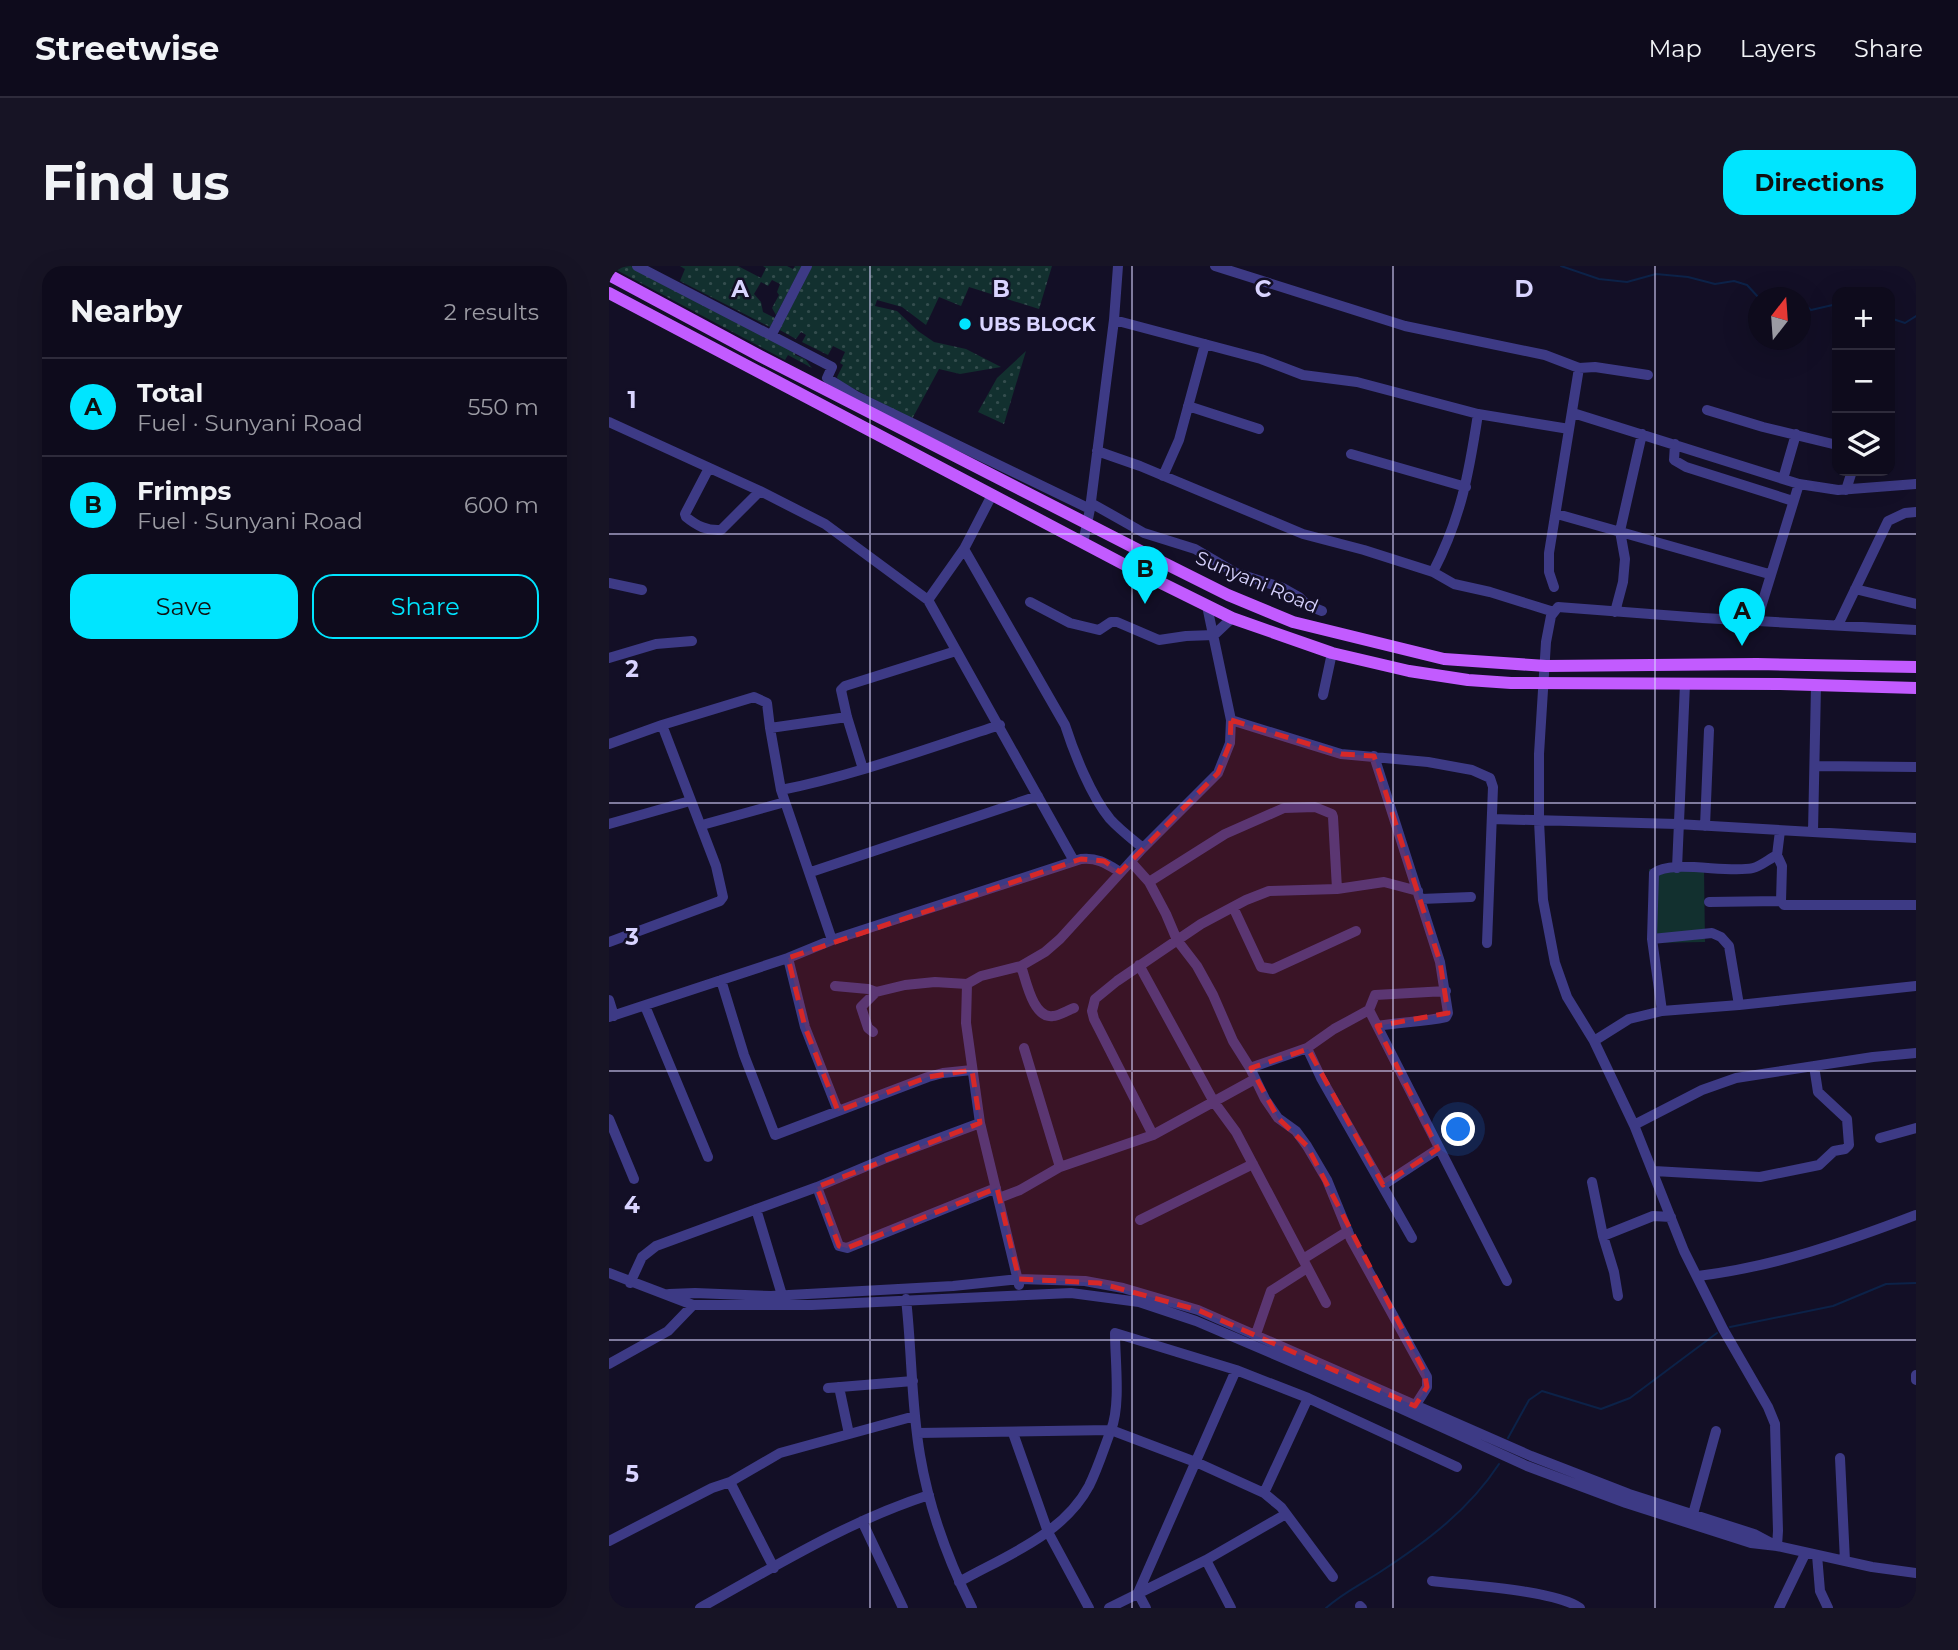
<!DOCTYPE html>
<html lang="en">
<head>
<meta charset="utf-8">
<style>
	body { margin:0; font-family:Montserrat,sans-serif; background:#171425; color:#f1f3f6 }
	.controls { position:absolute; right:21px; top:21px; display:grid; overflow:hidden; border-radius:14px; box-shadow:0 7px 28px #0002 }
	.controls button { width:63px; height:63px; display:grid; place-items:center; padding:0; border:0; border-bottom:2px solid #2e2b3b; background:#0e0b1c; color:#f1f3f6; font:35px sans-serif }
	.compass { position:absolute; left:1139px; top:21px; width:63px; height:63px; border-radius:50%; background:#0e0b1c; box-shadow:0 7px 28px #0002; rotate:17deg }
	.you { position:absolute; left:850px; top:864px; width:24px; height:24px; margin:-18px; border:5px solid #fff; border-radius:50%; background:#1a73e8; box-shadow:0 0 0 10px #1a73e833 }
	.badge { display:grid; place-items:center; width:46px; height:46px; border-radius:50%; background:#00e5ff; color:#111; font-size:23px; font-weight:700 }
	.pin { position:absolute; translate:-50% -58px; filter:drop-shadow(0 2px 4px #0008) }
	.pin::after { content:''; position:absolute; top:37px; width:24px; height:21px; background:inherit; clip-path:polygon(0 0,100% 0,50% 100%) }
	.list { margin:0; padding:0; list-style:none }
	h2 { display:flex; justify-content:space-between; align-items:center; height:91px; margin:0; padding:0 28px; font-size:30px }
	h2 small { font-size:23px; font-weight:400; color:#9b9ba3 }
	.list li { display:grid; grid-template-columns:46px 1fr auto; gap:21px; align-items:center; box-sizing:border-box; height:98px; padding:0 28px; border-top:2px solid #2e2b3b }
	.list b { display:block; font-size:26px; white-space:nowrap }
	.list p { margin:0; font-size:23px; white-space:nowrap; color:#9b9ba3 }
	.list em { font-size:23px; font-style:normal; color:#9b9ba3 }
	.actions { display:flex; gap:14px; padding:21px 28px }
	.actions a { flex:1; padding:16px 0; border:2px solid #00e5ff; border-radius:21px; text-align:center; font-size:24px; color:#00e5ff }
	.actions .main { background:#00e5ff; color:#111 }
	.icon { flex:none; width:38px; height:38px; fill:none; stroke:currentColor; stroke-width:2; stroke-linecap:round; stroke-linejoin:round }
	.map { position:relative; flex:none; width:1307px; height:1342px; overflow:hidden; border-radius:21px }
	header { display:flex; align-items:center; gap:42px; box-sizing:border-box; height:98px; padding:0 35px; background:#0e0b1c; border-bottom:2px solid #2e2b3b }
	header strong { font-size:33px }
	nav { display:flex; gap:38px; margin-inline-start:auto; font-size:24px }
	.intro { display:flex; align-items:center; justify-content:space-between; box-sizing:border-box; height:168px; padding:0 42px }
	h1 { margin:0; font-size:49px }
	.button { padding:18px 32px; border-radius:21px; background:#00e5ff; color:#111; font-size:24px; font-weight:700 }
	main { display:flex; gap:42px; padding:0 42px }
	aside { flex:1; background:#0e0b1c; border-radius:21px; box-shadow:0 7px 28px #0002 }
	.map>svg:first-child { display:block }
	.green { fill:url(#green-dots) }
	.pitch { fill:#12302f }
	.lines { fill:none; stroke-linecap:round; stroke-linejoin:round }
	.stream { stroke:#0c2248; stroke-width:2 }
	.minor { stroke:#3d3a85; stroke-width:10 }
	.major { stroke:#c25bff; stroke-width:12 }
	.marked { fill:#d62828; fill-opacity:0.2; stroke:#d62828; stroke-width:5; stroke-dasharray:14 9; stroke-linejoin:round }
	.grid { fill:none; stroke:#d9d4ff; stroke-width:2; stroke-opacity:0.55 }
	.poi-dot { fill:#00e5ff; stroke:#130f26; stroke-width:2.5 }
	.labels { text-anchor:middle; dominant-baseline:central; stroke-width:5; stroke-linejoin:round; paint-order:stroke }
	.poi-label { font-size:19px; font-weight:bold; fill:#d9d4ff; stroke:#130f26; text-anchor:start }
	.street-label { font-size:19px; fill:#d9d4ff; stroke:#130f26 }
	.grid-label { font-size:23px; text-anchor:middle; font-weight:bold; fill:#d9d4ff; stroke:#130f26; stroke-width:5; stroke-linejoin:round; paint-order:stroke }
</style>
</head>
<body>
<header>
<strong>Streetwise</strong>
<nav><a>Map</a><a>Layers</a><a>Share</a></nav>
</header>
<div class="intro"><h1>Find us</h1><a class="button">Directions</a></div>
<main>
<aside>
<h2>Nearby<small>2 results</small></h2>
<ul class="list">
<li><span class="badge">A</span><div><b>Total</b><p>Fuel · Sunyani Road</p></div><em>550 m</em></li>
<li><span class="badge">B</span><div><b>Frimps</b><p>Fuel · Sunyani Road</p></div><em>600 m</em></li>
</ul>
<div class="actions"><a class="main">Save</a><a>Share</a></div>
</aside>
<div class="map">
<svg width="1307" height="1342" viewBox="0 0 1307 1342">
	<defs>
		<pattern id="green-dots" width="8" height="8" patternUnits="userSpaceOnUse" patternTransform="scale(1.75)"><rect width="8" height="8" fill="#12302f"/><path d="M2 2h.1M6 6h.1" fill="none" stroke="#344d4e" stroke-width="1.8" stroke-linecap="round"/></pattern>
	</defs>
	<rect width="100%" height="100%" fill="#130f26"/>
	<path class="green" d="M0 0H22L187 84 186 89 196 93 203 102 179 89 176 94Z
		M71 0H129L152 12 157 2 154 0H178L184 3 186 0H193L167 49 163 42 170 29 168 26 171 18 163 14 159 20 152 16 145 28 152 36 154 46 166 52 161 61 71 15 76 3Z
		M203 0H443L430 43 360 21 352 40 330 31 317 59 293 41 268 34 266 40 288 45 309 65 325 76 357 83 392 101 351 108 330 103 303 153 230 115 228 111 234 99 231 97 236 86 224 80 219 89 193 76 197 69 192 66 187 73 169 63Z
		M417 85 395 158 369 146 388 112Z"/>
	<path class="pitch" d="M1040 603 1095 604 1096 676 1040 677Z"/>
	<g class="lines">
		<path class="stream" d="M952 0 990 13 1018 16 1047 8 1079 11 1106 18 1125 15 1138 19 1150 32
			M1177 32 1180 29 1188 32
			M1192 36 1202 44 1228 38
			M1281 52 1296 57 1307 50
			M1121 1061 1224 1040 1277 1018 1307 1017
			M899 1172 920 1134 933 1125 992 1143 1021 1132 1108 1067
			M717 1342C735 1326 751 1319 771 1306 817 1276 860 1244 890 1198"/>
		<path class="minor" d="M28 0 223 101 218 112 247 130 481 243
			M606 0 796 60 936 89 970 102 986 101 1039 109
			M505 54 652 93 694 109 748 116 869 148 960 163
			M163 68 198 0
			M579 140 650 163
			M1098 144 1154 161 1228 179
			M964 147 1190 218 1229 224 1307 218
			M0 156 151 225 216 258 319 334 465 595
			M1066 178 1065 194 1077 201 1184 235
			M488 185 531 200 694 268 755 284 824 306 845 318 881 326 945 346
			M742 188 857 221
			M100 202 76 248 77 251C88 260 98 265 112 264L151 225
			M554 210 570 174 596 78
			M1174 213 1187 168
			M1237 224 1243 205
			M482 237 535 267 586 283 627 307 674 322 690 331 698 339 713 345
			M948 248 1160 308
			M474 277 481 243 505 54 509 0
			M355 283 456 459C465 487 482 530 501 553 511 564 523 573 534 582
			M824 306C852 252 860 207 869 148
			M0 317 33 324
			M945 321 940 306V287L970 102
			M1246 323 1307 338
			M319 334 355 283 383 229
			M421 336 461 357 490 364 502 356H508L550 374 577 370 605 369 623 352
			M1006 346 1014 316 1016 293 1011 265 1033 168
			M1148 354 1190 218
			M1229 359 1279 255 1296 247 1307 246
			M0 392 47 378 83 375
			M714 429 723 387
			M622 454 732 488 819 496 863 504 881 512 884 521 878 677
			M161 462 238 451
			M0 478 53 459 145 431 158 437 161 462 172 524 223 674
			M765 490 831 696 839 747 837 751C814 756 791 756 768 760
			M1207 500 1307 501
			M254 503 238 451 232 424 236 420 347 385
			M172 524C247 509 319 482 391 459
			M883 553 1068 558 1307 572
			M0 558 81 535
			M93 559 176 536
			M1096 560 1100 464
			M1204 566 1207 420
			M1168 589 1173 600 1172 635 1175 639H1307
			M522 596 540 616 557 648 568 674 588 700 604 729 624 775 641 802 656 833 669 852 687 865 698 880 718 914 742 973 818 1111V1121L806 1140
			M1068 602 1076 418
			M202 606 429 530
			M540 616 616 568 675 542 706 541 723 548 724 551 728 623
			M812 633 862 631
			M1100 636 1172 635
			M624 641 652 701 664 703 747 665
			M1043 673 1103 667 1112 671 1120 680 1130 739
			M0 676 111 635 114 631 107 600 53 459
			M179 692 196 761 229 845
			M530 699 605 836 627 866 717 1037
			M412 700C417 714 424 753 444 750 450 750 459 744 465 742
			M112 714 135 789 166 869 319 811 334 807 363 804
			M358 718 357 757 371 857 410 1019
			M226 720 259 723 267 726 296 719 326 716 358 718 372 710 412 700 436 686 451 673 534 582 609 507 621 477 622 454 598 340
			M837 725 766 729 760 744 898 1015
			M0 734 5 750
			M36 740 99 891
			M1053 745 1043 673 1045 607C1062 593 1120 608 1144 602 1152 600 1160 593 1168 589L1171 565
			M0 751 179 692 223 674 472 593C488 591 498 598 511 606
			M264 766 259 762 252 741 267 726
			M985 775 1020 753 1053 745 1130 739 1307 720
			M415 782 451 901
			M698 782 712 812 803 972
			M641 802 698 782 725 763 760 744
			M0 853 25 913
			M1025 859 1093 824 1127 812 1264 791 1307 787
			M544 869 485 753 483 745 486 733 508 715 592 658 637 634 660 625 728 623 775 616 809 625
			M1271 872 1307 862
			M1045 905 1151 911 1210 899 1225 885 1236 883 1240 879 1238 853 1209 826 1205 800
			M983 916 994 970
			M774 919 829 883
			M208 921 230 980 238 982 387 922
			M390 932 411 924 451 901 544 869 646 813
			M147 943 173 1029
			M531 954 644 898
			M694 993 739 965
			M0 1007 84 1039H203L462 1027 530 1036 587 1055 784 1139 918 1200 1017 1237 1142 1277 1168 1280 1263 1301 1307 1307
			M1089 1010C1164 1001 1237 976 1307 949
			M21 1017 33 991 47 980 208 921 277 892 371 857
			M60 1028 86 1027 162 1030 344 1020 410 1013 476 1015 514 1022 589 1044 922 1190 1020 1228 1145 1268 1162 1277
			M1009 1030 1005 1006 994 970 1044 950 1062 951
			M297 1033C303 1085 302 1138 311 1189 320 1242 339 1294 363 1342
			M647 1068 662 1025 698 1002
			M0 1098 59 1065 84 1039
			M1307 1109V1114
			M230 1121 240 1168
			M219 1122 304 1115
			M308 1167 502 1164C512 1139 506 1094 506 1067L627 1104 699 1132 848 1201
			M404 1167 439 1266 480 1342
			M1231 1192 1236 1295
			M121 1216 165 1302
			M655 1227 699 1132
			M1084 1248 1107 1165
			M253 1255 294 1342
			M0 1275 103 1222 121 1216 171 1187 306 1150
			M1168 1280 1169 1265 1166 1158 1159 1141 1114 1063 1075 985 1025 859 985 775 958 731 946 697 934 634 930 555V488L937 376 942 350 949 341 1094 352 1307 364
			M1208 1289 1211 1325 1219 1342
			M597 1294 622 1342
			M823 1315C856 1319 946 1324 971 1342
			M350 1316C396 1290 454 1269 480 1220 489 1202 495 1182 502 1164L589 1197 655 1227 672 1241 724 1311
			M751 1340 753 1342
			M91 1342C165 1301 239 1255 320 1229
			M500 1342 597 1294 677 1248
			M537 1342 529 1327 627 1104
			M1170 1342 1196 1288"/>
		<path class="major" d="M0 9 151 90 553 296 619 329 684 356 835 393 937 400 1148 398 1307 401
			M0 27 520 301 623 352 723 387 800 405 859 414 902 417 1171 418 1307 422"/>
	</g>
	<path class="marked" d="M622 454 732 488 765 490 831 696 839 747 768 760 829 883 774 919 699 783 642 802 669 852 698 880 815 1105 818 1121 806 1140 589 1044 490 1017 410 1013 388 922 238 982 230 980 208 921 371 857 363 804 319 811 229 845 196 761 179 692 472 593 495 595 511 606 609 507 621 477Z"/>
	<path class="grid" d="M261 0V1342M523 0V1342M784 0V1342M1046 0V1342M0 268H1307M0 537H1307M0 805H1307M0 1074H1307"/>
	<circle class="poi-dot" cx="356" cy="58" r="7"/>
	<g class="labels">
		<g class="poi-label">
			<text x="370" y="58">UBS BLOCK</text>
		</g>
		<g class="street-label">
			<text transform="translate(648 316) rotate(23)">Sunyani Road</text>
		</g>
	</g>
	<g class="grid-label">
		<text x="131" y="31">A</text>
		<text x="392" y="31">B</text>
		<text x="654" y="31">C</text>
		<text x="915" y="31">D</text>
		<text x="23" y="142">1</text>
		<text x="23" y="411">2</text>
		<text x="23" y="679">3</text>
		<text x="23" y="947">4</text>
		<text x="23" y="1216">5</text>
	</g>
</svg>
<div class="controls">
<button>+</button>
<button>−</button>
<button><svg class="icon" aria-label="layers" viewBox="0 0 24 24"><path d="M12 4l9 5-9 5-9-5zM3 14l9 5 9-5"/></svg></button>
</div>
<svg class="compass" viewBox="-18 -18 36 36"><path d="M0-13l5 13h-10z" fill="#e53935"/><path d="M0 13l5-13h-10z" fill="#9b9ba3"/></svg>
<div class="you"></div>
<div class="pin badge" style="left:1133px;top:380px">A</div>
<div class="pin badge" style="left:536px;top:338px">B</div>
</div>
</main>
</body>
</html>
